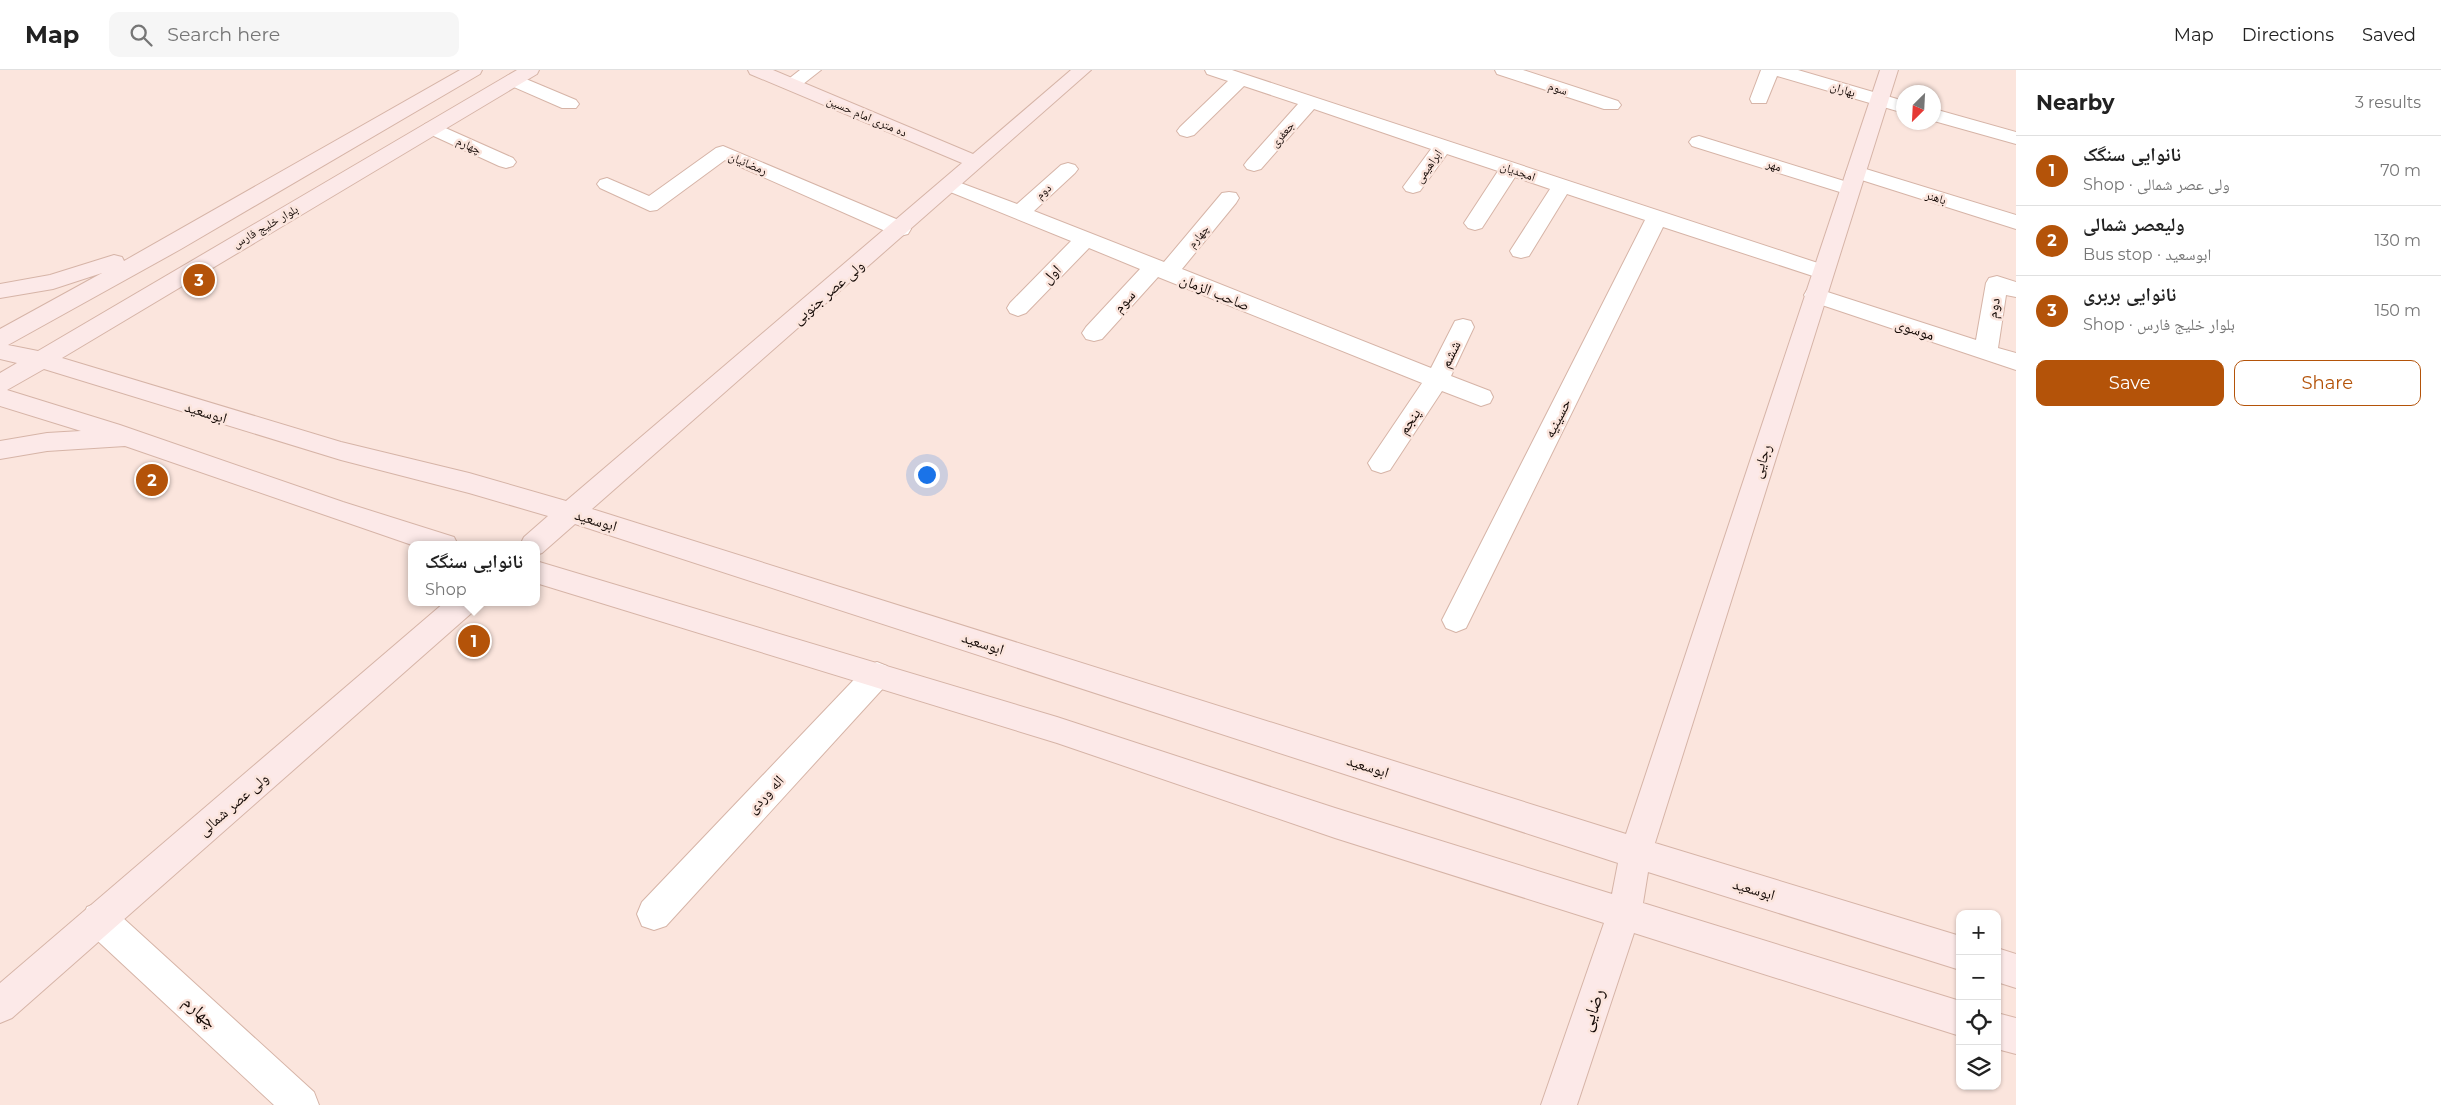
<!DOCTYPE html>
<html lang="en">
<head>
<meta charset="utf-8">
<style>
	body { margin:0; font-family:Montserrat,"Noto Naskh Arabic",sans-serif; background:#f6f6f6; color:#222 }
	.controls { position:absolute; right:15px; bottom:15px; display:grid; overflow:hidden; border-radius:10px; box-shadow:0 1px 4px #0004 }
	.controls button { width:45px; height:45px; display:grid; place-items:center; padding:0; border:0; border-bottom:1px solid #e0e0e0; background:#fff; color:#222; font:25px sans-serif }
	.compass { position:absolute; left:1896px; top:15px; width:45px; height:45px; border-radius:50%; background:#fff; box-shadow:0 1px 4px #0004; rotate:204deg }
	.you { position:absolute; left:926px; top:404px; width:18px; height:18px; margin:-12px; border:4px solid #fff; border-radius:50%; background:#1a73e8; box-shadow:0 0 0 8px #1a73e833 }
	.badge { display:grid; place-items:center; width:32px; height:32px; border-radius:50%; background:#b45309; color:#fff; font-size:16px; font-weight:700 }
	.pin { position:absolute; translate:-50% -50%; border:2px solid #fff; box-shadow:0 1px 5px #0006 }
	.popup { position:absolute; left:408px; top:471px; width:132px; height:65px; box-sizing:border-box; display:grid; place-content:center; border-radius:10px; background:#fff; filter:drop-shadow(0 1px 4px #0005); font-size:16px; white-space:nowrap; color:#767676 }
	.popup b { font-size:19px; color:#222 }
	.popup::after { content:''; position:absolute; left:50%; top:100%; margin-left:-10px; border:10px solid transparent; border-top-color:#fff }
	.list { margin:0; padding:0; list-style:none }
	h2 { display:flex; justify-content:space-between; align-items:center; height:65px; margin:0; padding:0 20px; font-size:21px }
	h2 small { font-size:16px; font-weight:400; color:#767676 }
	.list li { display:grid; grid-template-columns:32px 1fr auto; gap:15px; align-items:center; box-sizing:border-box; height:70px; padding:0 20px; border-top:1px solid #e0e0e0 }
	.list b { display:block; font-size:19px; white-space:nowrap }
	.list p { margin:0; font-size:16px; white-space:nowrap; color:#767676 }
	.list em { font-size:16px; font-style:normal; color:#767676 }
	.actions { display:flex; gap:10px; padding:15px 20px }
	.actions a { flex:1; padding:11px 0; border:1px solid #b45309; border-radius:10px; text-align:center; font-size:18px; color:#b45309 }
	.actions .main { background:#b45309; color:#fff }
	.icon { flex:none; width:28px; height:28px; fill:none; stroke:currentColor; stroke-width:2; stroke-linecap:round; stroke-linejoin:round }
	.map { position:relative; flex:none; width:2016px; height:1035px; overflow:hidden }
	header { display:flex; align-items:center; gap:30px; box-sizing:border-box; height:70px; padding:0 25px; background:#fff; border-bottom:1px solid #e0e0e0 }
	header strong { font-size:24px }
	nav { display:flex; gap:28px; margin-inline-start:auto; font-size:18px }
	.search { width:350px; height:45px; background:#f6f6f6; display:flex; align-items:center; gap:12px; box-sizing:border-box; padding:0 18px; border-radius:10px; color:#767676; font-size:19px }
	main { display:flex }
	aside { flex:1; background:#fff }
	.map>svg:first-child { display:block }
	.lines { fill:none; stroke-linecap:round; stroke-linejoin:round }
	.street-casing { stroke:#d6b4a7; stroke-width:2 }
	.secondary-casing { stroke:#d6b4a7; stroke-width:2 }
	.street { fill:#fff; fill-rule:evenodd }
	.secondary { fill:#fce9e8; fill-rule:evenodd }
	.labels { text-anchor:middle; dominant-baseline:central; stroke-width:5; stroke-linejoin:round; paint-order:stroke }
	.far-street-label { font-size:12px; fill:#140905; stroke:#fbe5dd }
	.street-label { font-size:15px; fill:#140905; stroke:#fbe5dd }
	.near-street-label { font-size:18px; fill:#140905; stroke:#fbe5dd }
</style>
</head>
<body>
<header>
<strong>Map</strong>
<div class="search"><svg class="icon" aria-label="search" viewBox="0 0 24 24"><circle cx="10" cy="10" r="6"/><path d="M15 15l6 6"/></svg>Search here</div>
<nav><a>Map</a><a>Directions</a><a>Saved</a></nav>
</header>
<main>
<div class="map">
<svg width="2016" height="1035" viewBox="0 0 2016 1035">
	<rect width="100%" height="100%" fill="#fbe5dd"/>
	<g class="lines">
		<defs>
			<path id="street" d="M800 0H821L798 18H784L782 14Z
				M1205 0H1232L1830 197 1833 202 1830 207 1822 209 1663 157 1466 558 1456 562 1446 558 1442 550 1645 150 1567 124 1529 186 1521 188 1513 186 1510 181 1550 119 1515 107 1482 158 1475 160 1468 158 1464 153 1498 101 1447 84 1420 121 1413 123 1406 121 1403 117 1431 79 1314 39 1261 99 1254 101 1247 99 1244 95 1247 91 1298 34 1244 16 1194 65 1187 67 1180 65 1177 61 1180 57 1228 11 1207 4Z
				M1495 0H1523L1618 31 1621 35 1618 39H1604L1497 4Z
				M1761 0H1798L1904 31V43L1777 6 1766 33H1752L1750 29Z
				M514 4 576 30 579 34 576 38H562L507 14 505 10 507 6Z
				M1934 39 2016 62V74L1934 51Z
				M432 52 513 88 516 92 513 96 506 98 499 96 425 62 422 58 425 54Z
				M1699 66 1857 115 1860 119 1857 123 1850 125 1843 123 1692 76 1689 72 1692 68Z
				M723 76 908 154 911 159 908 164 900 166 892 164 725 90 657 140 650 141 600 118 597 114 600 110 607 108 649 126 716 78Z
				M1068 93 1075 95 1078 99 1075 103 1034 141 1164 192 1222 123 1229 122 1236 123 1239 128 1236 133 1182 199 1431 298 1455 251 1463 249 1471 251 1474 257 1451 306 1490 321 1493 327 1490 333 1481 336 1442 321 1390 400 1381 403 1372 400 1368 393 1422 313 1158 207 1102 269 1094 271 1086 269 1082 263 1086 257 1140 199 1089 178 1026 243 1018 246 1010 243 1007 238 1010 233 1071 171 943 119 940 115 943 111 950 109 1017 134 1061 95Z
				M1856 96 2016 145V159L1849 106 1846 102 1849 98Z
				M1997 206 2016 212V227L2006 225 1998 278 2016 283V300L1807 230 1804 225 1807 220 1815 218 1976 270 1986 213 1989 208Z
				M877 592 887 596 892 605 887 614 666 856 654 860 642 856 637 844 642 832 867 596Z
				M99 832 111 837 314 1022 319 1035H274L87 861 82 849 87 837Z"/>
			<path id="secondary" d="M460 0H482L480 4 181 179 8 275 38 281 517 0H539L537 4 62 288 341 372 469 403 566 431 962 93 750 4 748 0H773L973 84 1071 0H1091L592 439 1626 764 1880 0H1898L1655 773 1960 866V900L1648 802 1643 833 1960 931V966L1634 863 1577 1035H1541L1604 853 1335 768 1057 673 536 513V491L1057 647 1335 738 1612 824 1618 793 575 454 542 483 536 485V475H520L524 467 548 446 469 423 341 390 44 299 7 320 120 355 343 432 454 467 458 475H412L125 376 47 381 0 389V371L47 363 81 361 0 336V303L17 293 0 289V259L102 203 53 219 0 228V214L50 205 114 185 122 187 124 191Z
				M445 532H479L475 540 12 948 0 953V913Z
				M1997 878 2016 884V918L1997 912Z
				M1997 943 2016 948V984L1997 979Z"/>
		</defs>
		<use href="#street" class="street-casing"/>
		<use href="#secondary" class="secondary-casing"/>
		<use href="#street" class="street"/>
		<use href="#secondary" class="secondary"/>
	</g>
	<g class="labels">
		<g class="far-street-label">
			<text transform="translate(1558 18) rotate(18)">سوم</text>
			<text transform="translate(1843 19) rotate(17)">بهاران</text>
			<text transform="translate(867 46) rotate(23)">ده متری امام حسین</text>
			<text transform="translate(1282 64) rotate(-49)">جعفری</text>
			<text transform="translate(469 75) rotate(24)">چهارم</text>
			<text transform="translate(748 93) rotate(23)">رمضانیان</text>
			<text transform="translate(1774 95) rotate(17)">مهر</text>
			<text transform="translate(1428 96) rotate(-55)">ابراهیمی</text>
			<text transform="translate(1518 101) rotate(19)">امجدیان</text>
			<text transform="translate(1043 121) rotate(-42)">دوم</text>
			<text transform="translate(1936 127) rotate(17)">باهنر</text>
			<text transform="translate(265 156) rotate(-30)">بلوار خلیج فارس</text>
			<text transform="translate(1198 166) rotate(-50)">چهارم</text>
		</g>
		<g class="street-label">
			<text transform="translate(1051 204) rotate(-45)">اول</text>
			<text transform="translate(828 222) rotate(-41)">ولی عصر جنوبی</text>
			<text transform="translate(1215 222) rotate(22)">صاحب الزمان</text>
			<text transform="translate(1124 231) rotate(-47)">سوم</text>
			<text transform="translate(1993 238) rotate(-81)">دوم</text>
			<text transform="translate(1915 259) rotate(18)">موسوی</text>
			<text transform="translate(1450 284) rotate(-64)">ششم</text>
			<text transform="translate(206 342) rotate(17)">ابوسعید</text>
			<text transform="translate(1557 348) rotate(-63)">حسینیه</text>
			<text transform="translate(1409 351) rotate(-56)">پنجم</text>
			<text transform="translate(1761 391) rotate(-72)">رجایی</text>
			<text transform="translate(596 450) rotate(17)">ابوسعید</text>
			<text transform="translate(983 573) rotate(18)">ابوسعید</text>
			<text transform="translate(1368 696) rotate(18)">ابوسعید</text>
			<text transform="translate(765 724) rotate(-47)">اله وردی</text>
			<text transform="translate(233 734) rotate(-41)">ولی عصر شمالی</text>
			<text transform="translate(1754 819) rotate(16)">ابوسعید</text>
		</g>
		<g class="near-street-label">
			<text transform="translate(1592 940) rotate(-71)">رضایی</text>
			<text transform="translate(200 942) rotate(43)">چهارم</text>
		</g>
	</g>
</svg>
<div class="controls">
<button>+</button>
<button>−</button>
<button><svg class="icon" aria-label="locate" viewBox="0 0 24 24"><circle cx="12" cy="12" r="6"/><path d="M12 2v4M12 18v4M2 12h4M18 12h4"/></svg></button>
<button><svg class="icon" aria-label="layers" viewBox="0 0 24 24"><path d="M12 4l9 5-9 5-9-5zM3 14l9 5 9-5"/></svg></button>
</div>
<svg class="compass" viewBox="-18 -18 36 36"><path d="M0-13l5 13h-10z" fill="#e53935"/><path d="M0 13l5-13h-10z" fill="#767676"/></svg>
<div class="you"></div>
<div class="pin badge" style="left:474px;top:571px">1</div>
<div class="popup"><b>نانوایی سنگک</b>Shop</div>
<div class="pin badge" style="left:152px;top:410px">2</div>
<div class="pin badge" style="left:199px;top:210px">3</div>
</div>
<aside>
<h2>Nearby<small>3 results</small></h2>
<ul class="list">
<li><span class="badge">1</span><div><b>نانوایی سنگک</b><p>Shop · ولی عصر شمالی</p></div><em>70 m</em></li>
<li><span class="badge">2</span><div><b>ولیعصر شمالی</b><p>Bus stop · ابوسعید</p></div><em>130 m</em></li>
<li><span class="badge">3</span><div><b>نانوایی بربری</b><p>Shop · بلوار خلیج فارس</p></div><em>150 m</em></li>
</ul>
<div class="actions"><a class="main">Save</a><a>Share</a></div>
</aside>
</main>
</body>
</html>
